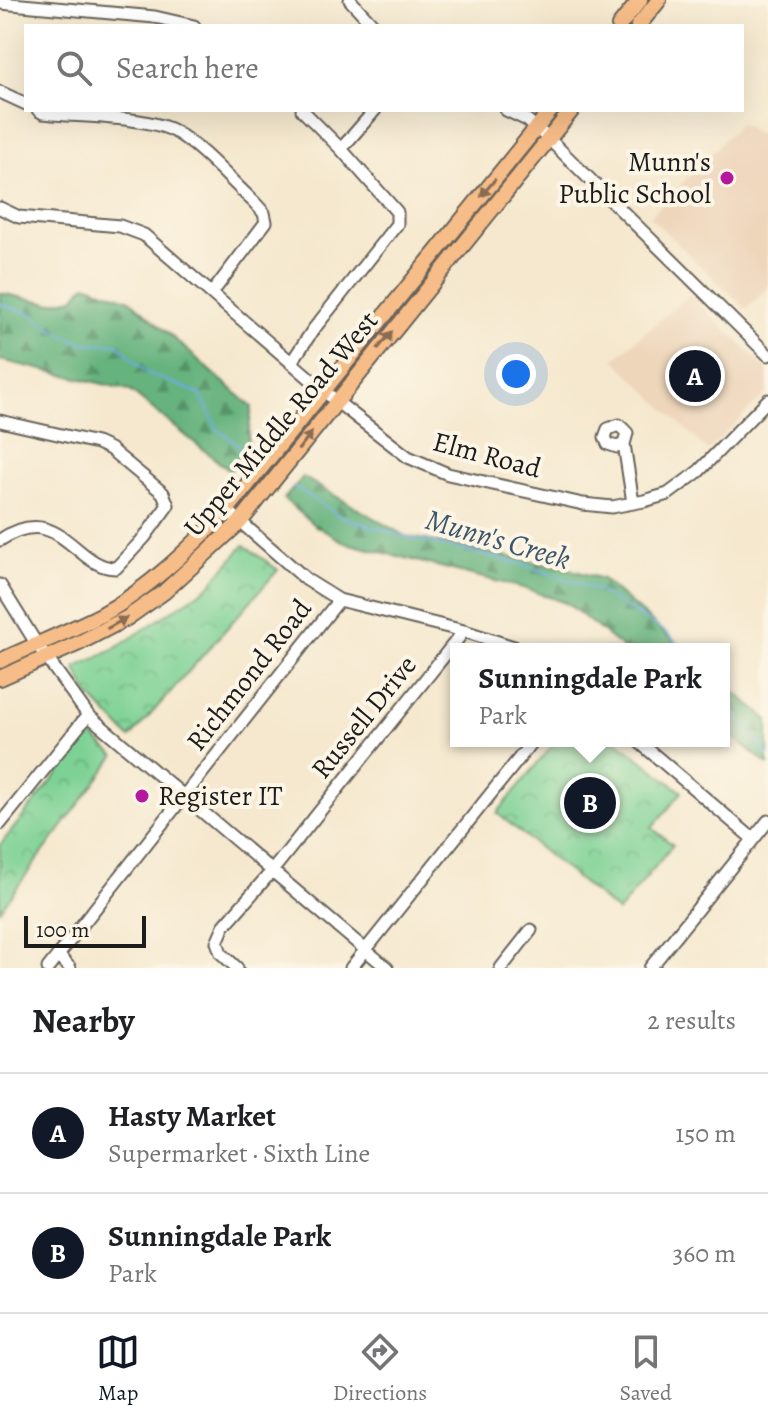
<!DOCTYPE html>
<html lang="en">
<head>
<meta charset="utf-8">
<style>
	body { margin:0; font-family:Alegreya,serif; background:#f6f6f6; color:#202124 }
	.scale { position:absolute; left:24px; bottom:20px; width:122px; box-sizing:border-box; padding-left:8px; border:4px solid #1c1c1c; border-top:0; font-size:22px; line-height:28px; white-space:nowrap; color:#1c1c1c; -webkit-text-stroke:6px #fcf5e5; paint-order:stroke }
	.you { position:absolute; left:516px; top:374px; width:28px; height:28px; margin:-20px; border:6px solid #fff; border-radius:50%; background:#1a73e8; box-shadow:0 0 0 12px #1a73e833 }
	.badge { display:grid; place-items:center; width:52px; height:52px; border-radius:50%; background:#111827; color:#fff; font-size:26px; font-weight:700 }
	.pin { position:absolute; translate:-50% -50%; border:4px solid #fff; box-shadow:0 2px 8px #0006 }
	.popup { position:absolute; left:450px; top:643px; width:280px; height:104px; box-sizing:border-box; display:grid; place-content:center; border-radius:0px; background:#fff; filter:drop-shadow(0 2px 6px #0005); font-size:26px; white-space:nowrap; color:#757577 }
	.popup b { font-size:30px; color:#202124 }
	.popup::after { content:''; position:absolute; left:50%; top:100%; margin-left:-16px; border:16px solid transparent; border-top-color:#fff }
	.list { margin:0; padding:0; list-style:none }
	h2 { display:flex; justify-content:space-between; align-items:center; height:104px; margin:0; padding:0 32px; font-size:34px }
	h2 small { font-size:26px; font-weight:400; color:#757577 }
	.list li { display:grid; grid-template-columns:52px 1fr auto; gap:24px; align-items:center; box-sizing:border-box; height:120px; padding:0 32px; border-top:2px solid #e0e0e0 }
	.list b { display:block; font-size:30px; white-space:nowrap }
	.list p { margin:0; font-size:26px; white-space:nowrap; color:#757577 }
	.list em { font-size:26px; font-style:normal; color:#757577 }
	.icon { flex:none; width:44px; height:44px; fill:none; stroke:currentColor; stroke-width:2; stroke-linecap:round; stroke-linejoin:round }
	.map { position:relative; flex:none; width:768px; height:968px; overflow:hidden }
	.search { position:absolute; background:#fff; box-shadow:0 8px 32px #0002; left:24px; right:24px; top:24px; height:88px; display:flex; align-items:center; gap:20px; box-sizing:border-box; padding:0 28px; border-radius:0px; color:#757577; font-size:30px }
	.sheet { height:344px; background:#fff }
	nav { display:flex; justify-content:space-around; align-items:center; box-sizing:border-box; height:112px; border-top:2px solid #e0e0e0; background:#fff; font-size:22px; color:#757577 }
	nav a { display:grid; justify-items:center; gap:4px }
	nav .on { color:#111827 }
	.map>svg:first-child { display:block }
	.built { fill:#eed6bb }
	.forest { fill:url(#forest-firs); stroke:#41684d; stroke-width:2 }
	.park { fill:url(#park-crowns); stroke:#4c7658; stroke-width:2 }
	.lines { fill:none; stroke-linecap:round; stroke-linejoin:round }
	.stream { stroke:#6dace0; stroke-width:2 }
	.minor-casing { stroke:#68635a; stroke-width:15 }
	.major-casing { stroke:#68635a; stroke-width:18 }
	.minor { stroke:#fff; stroke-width:11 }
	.major { stroke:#f7bd88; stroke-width:14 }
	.oneway { fill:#8a6c52 }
	.poi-dot { fill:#b5179e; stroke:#fcf5e5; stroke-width:3 }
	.labels { text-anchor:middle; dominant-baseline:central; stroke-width:8; stroke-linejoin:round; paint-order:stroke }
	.poi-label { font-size:28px; fill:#1c1c1c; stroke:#fcf5e5; text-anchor:end }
	.street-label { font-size:28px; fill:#1c1c1c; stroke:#fcf5e5 }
	.water-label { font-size:30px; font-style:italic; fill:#3c566a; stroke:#fcf5e5 }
</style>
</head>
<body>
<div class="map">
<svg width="768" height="968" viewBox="0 0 768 968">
	<defs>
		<pattern id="forest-firs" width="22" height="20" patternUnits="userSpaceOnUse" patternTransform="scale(2)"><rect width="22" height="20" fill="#66b37e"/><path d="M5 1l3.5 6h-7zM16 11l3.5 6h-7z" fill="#539166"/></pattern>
		<pattern id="park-crowns" width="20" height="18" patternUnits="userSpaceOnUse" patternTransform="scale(2)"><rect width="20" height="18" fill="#7dd194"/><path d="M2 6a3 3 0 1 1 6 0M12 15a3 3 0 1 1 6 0" fill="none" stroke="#6bb37f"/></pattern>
	</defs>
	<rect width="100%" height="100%" fill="#fcf5e5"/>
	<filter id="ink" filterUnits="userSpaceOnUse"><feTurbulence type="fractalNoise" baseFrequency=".0125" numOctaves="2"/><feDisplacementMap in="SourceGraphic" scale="16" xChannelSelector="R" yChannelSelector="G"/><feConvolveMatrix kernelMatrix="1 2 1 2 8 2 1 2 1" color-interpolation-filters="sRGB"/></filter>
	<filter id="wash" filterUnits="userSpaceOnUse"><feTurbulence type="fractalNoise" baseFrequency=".006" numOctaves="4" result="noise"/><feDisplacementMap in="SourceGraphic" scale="32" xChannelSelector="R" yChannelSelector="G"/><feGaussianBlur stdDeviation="1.8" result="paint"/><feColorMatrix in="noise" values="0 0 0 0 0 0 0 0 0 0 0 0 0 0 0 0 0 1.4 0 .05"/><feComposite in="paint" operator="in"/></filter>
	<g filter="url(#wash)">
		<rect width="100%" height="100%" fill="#f5e8ce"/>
		<path class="built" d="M740 123 768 140V288L746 309 650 217Z
			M689 295 768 370V391L708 451 614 359Z"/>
		<path class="forest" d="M86 284 130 300 252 407 247 446 230 471 129 390 0 360V293L50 303 74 298Z
			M303 477 405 536 569 569 602 579 683 649H624L568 604 527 589 346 543 314 525 284 499Z
			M724 683 768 720V765L724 730Z"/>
		<path class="park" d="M244 545 278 570 130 738 88 694 75 668 113 650 209 586Z
			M90 734 115 756 0 910V845Z
			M556 741H617L682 792 652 828 673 845 618 912 497 813Z"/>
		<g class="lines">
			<path class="stream" d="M0 304 32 314 53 330 81 343 117 344 147 373 200 394 218 430 239 445 247 463
				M293 486 342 517 402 536 522 564 597 590 667 633 684 649
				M724 701 768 755"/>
		</g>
	</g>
	<g filter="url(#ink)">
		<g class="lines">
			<defs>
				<path id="minor" d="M350 0 374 26
					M0 3 155 17 194 26
					M0 92 26 104
					M38 110 43 113C77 117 147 116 174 131 202 147 230 180 254 202L264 213 266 222 212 293
					M506 110 527 120 549 139 768 355
					M341 149 375 110
					M0 208 19 217 120 226 144 235 336 401 408 457 448 474 583 504 612 507 644 501 668 494 699 471 768 400
					M291 363 313 330 397 224V212L341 149 302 110
					M0 421 97 443 110 449 163 493 168 505 144 538 116 568C75 569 60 500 0 540
					M624 444 617 447 608 444 605 437 608 429 619 425 627 433 624 444 633 503
					M227 510 307 580 339 600 464 631 520 649
					M0 585 36 643 88 715 387 968
					M638 741 753 839
					M0 824 88 715
					M58 955 70 968
					M48 968 339 600
					M237 968 221 953 217 942 224 926 272 871 464 631
					M351 968 533 741
					M501 968 531 930
					M650 968 768 821"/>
				<path id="major" d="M619 26 640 0
					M638 26 659 0
					M0 661C34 645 70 631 103 614 150 588 190 548 227 510L551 110
					M0 678 79 643 127 618 164 592 240 522 572 110"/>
			</defs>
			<use href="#minor" class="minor-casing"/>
			<use href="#major" class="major-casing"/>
			<use href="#minor" class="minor"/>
			<use href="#major" class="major"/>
		</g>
		<defs><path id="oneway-solid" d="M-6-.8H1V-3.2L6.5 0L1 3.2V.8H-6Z" transform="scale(2)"/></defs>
		<g class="oneway">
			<use href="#oneway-solid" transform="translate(488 188) rotate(129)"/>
			<use href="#oneway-solid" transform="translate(385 340) rotate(-51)"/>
			<use href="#oneway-solid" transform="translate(305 441) rotate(-52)"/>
			<use href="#oneway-solid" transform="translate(117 623) rotate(-29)"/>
		</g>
	</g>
	<g class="poi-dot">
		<circle cx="727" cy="178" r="8"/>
		<circle cx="142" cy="796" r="8"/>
	</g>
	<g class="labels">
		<g class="poi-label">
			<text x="711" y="162">Munn's<tspan x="711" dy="32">Public School</tspan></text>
			<text x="158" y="796" text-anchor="start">Register IT</text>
		</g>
		<g class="street-label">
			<text transform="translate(281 424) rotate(-50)">Upper Middle Road West</text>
			<text transform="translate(487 455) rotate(15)">Elm Road</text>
			<text transform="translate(249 675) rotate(-52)">Richmond Road</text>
			<text transform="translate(364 717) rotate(-51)">Russell Drive</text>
		</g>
		<g class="water-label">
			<text transform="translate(498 539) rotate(16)">Munn's Creek</text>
		</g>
	</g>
</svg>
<div class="scale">100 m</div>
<div class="you"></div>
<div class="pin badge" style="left:695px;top:376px">A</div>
<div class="pin badge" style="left:590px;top:803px">B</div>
<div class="popup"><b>Sunningdale Park</b>Park</div>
<div class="search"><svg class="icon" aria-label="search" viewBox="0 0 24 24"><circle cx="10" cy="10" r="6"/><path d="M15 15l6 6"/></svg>Search here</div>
</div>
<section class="sheet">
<h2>Nearby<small>2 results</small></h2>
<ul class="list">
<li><span class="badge">A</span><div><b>Hasty Market</b><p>Supermarket · Sixth Line</p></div><em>150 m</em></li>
<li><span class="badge">B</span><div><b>Sunningdale Park</b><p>Park</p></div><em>360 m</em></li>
</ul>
</section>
<nav>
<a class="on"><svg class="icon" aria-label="map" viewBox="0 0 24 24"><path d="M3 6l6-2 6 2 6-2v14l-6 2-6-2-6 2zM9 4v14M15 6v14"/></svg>Map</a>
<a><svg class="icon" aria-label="directions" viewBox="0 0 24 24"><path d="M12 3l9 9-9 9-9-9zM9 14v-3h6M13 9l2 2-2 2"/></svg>Directions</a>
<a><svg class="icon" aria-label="saved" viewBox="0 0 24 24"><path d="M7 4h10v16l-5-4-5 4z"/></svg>Saved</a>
</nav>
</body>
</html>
